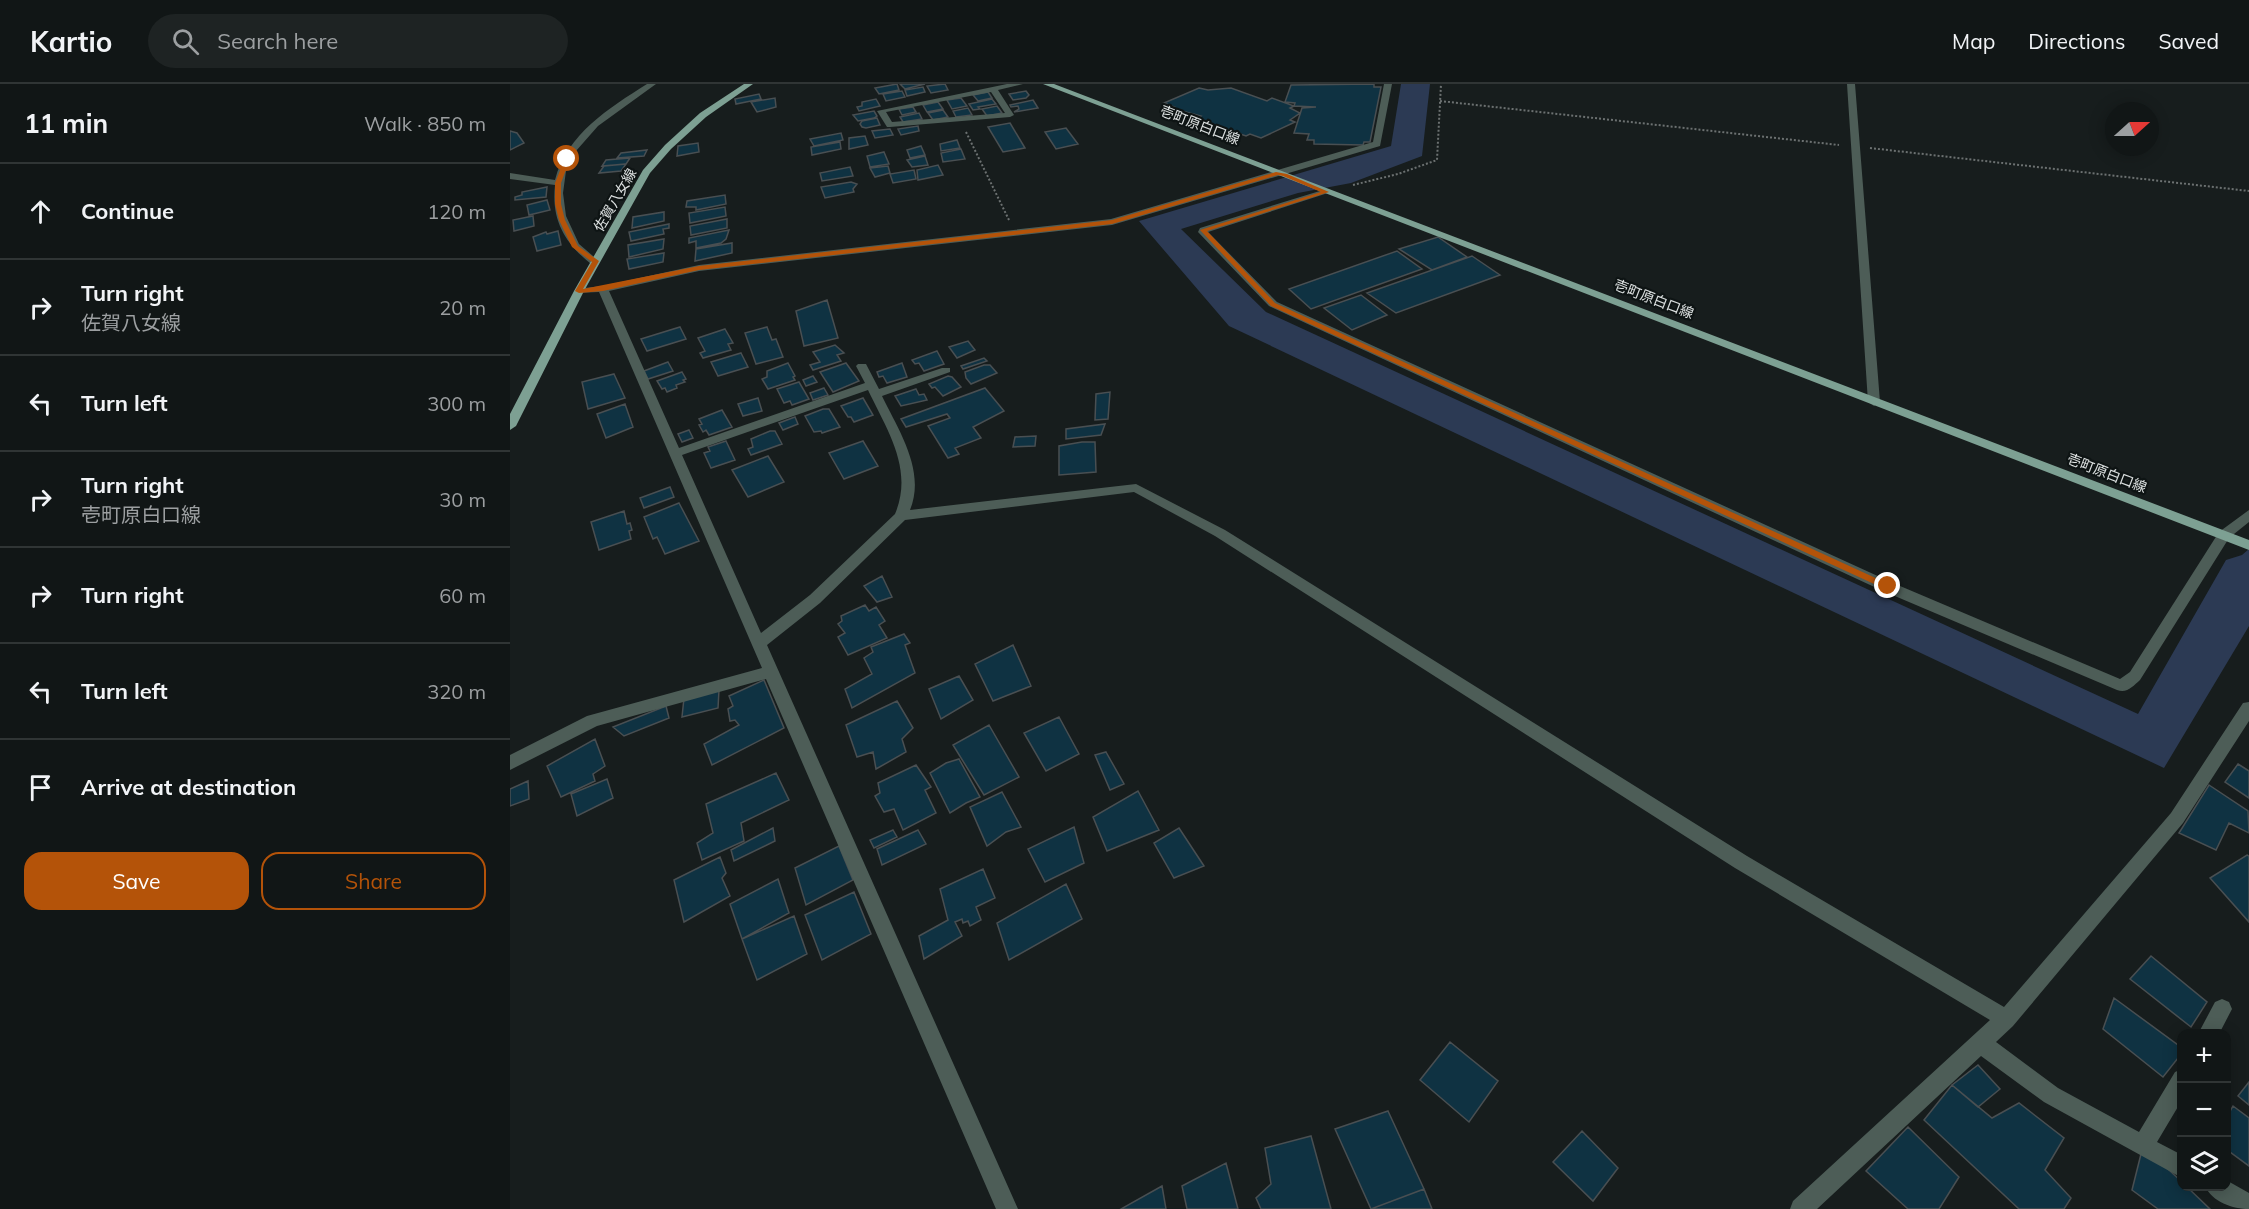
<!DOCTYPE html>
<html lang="en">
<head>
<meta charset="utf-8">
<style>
	body { margin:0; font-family:Mulish,"Noto Sans JP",sans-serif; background:#1e2323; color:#f1f3f6 }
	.controls { position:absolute; right:18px; bottom:18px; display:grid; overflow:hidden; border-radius:12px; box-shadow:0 3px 15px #0003 }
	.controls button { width:54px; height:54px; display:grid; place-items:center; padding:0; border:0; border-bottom:2px solid #303535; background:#111616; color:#f1f3f6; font:30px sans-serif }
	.compass { position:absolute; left:1595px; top:18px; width:54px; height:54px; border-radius:50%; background:#111616; box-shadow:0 3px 15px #0003; rotate:69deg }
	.stop { position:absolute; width:18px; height:18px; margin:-14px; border:4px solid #b45309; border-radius:50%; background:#fff }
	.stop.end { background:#b45309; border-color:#fff; box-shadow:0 2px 6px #0008 }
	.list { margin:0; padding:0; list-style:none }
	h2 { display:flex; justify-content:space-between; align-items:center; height:78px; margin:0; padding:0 24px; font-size:26px }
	h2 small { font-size:20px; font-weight:400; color:#9c9fa1 }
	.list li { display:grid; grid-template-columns:39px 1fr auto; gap:18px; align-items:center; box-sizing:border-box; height:96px; padding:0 24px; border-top:2px solid #303535 }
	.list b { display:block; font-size:22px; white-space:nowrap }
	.list p { margin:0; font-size:20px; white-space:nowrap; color:#9c9fa1 }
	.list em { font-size:20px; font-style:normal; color:#9c9fa1 }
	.actions { display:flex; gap:12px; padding:18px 24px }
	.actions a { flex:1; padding:14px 0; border:2px solid #b45309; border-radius:18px; text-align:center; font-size:21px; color:#b45309 }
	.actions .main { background:#b45309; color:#fff }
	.icon { flex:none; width:33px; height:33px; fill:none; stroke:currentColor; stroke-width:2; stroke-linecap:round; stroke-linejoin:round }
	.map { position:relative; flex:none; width:1739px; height:1125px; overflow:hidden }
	header { display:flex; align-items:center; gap:36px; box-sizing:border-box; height:84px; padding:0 30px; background:#111616; border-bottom:2px solid #303535 }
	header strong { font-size:28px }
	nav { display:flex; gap:33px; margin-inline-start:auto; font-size:21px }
	.search { width:420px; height:54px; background:#1e2323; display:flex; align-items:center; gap:15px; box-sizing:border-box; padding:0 21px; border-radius:33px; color:#9c9fa1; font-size:22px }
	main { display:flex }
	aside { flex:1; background:#111616 }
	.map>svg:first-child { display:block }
	.water { fill:#2c3a54 }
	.building { fill:#0f3242; stroke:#494f52; stroke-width:1.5 }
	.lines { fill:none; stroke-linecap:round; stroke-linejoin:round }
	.path { stroke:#6c7171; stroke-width:2; stroke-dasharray:2 2; stroke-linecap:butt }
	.minor { fill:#4d5d57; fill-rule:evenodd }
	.major { fill:#7da093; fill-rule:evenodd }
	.route { fill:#b45309 }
	.labels { text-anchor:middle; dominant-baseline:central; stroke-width:4.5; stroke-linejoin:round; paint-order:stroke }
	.far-street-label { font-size:14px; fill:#dde1e1; stroke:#0e1414 }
</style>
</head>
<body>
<header>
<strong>Kartio</strong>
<div class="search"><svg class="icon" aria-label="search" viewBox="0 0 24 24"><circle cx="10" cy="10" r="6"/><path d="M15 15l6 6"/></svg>Search here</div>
<nav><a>Map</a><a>Directions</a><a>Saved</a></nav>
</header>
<main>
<aside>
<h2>11 min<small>Walk · 850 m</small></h2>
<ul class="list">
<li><svg class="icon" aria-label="ahead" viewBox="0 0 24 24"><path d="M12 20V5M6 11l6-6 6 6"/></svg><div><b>Continue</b></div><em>120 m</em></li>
<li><svg class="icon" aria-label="right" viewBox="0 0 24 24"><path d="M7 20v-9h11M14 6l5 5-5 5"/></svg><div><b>Turn right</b><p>佐賀八女線</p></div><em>20 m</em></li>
<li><svg class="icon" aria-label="left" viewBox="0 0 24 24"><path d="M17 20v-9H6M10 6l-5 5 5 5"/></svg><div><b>Turn left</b></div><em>300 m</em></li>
<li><svg class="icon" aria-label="right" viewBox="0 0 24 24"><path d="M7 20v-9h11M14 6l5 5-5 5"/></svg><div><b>Turn right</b><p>壱町原白口線</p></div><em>30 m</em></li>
<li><svg class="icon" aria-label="right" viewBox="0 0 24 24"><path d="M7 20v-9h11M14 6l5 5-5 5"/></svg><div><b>Turn right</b></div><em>60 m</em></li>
<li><svg class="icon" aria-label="left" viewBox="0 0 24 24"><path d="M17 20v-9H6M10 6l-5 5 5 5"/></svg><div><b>Turn left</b></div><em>320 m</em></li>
<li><svg class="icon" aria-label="arrive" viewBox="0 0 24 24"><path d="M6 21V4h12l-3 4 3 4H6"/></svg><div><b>Arrive at destination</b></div></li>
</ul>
<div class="actions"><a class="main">Save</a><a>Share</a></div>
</aside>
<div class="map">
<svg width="1739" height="1125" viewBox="0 0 1739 1125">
	<rect width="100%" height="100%" fill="#171d1d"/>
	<path class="water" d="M891 0H920L912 72 841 99 788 109 671 145 756 228 1628 630 1716 476 1732 471 1739 465V542L1654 684 719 242 629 137 881 62Z"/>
	<path class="building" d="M387 0 389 6 369 10 365 4Z
		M390 0H415L395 5Z
		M435 0 438 6 421 9 417 2Z
		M864 0V3H871L860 58H854L853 61 804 60V56H797L799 50 784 49 792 24 806 23 784 22 785 19 775 18 781 1Z
		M413 3 415 8 397 12 395 6Z
		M689 4 698 6 721 4 757 17 762 14 784 22 780 24 790 29 780 36 785 38 751 54 740 50 736 52 687 35 691 32 661 24 664 23 654 19Z
		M392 7 395 13 376 17 373 10Z
		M516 7 519 11 516 14 503 16 499 10Z
		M478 8 482 14 468 17 463 11Z
		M249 10 251 15 226 20 225 15Z
		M265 14 266 23 247 28 241 18Z
		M451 14 457 22 442 25 437 16Z
		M366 15 370 22 349 27 347 23 352 22V18Z
		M482 15 486 20 468 23 470 25 463 26 459 20Z
		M523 16 528 24 504 28 509 25 508 22 501 23 500 21Z
		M428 18 433 25 417 28 413 21Z
		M487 22 492 29 477 32 472 25Z
		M403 23 406 28 392 31 389 25Z
		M458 24 462 31 446 33 443 27Z
		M433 26 438 33 423 36 418 29Z
		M364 27 367 32 364 34 348 37 343 31Z
		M409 29 412 35 393 38 390 33Z
		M367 34 370 41 356 44 352 43 350 40 352 37Z
		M500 39 515 64 493 68 478 43Z
		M408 42 409 47 391 51 388 45Z
		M556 44 568 60 546 65 535 48Z
		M380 45 383 51 365 54 362 47Z
		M0 47 7 49 14 59 0 66Z
		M331 49 333 56 304 62 300 55Z
		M355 52 358 61 339 65V54Z
		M447 56 450 64 431 67 430 60Z
		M330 58 331 65 302 71 301 63Z
		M188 59 189 68 167 72 168 62Z
		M411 62 415 71 400 74 397 66Z
		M451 65 455 75 433 78 431 69Z
		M137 66 134 72 107 74 111 69Z
		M374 68 379 80 360 83 357 72Z
		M415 72 418 81 402 83 397 76Z
		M120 74 116 80 92 82 96 76Z
		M116 80 111 87 89 89 94 82Z
		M428 81 433 91 408 96 407 86Z
		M378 82 380 89 365 93 360 84Z
		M340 83 343 92 312 97 310 89Z
		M404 86 406 95 383 99 380 90Z
		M341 98 347 100 343 105 344 108 315 114 311 103Z
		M37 103 36 113 5 116V113L12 111V108Z
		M215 111 216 120 186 126V123H176L177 117Z
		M37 116 40 126 19 131 17 121Z
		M215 123 216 132 180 139 179 129Z
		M154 128V137L122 144 123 133Z
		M23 132 24 142 4 147 3 136Z
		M217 135V144L181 151 180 142Z
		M159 140V144L153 145 154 150 121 157 119 148Z
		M219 146 216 155 211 159 186 164V157L179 159V154Z
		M48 147 51 161 27 167 23 153 36 148 37 150Z
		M928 153 957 173 922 186 889 165Z
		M154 155 153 165 119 173 118 161Z
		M222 159V169L185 177 186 165Z
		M887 167 912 185 801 225 779 205Z
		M154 169 153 178 119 185 117 175Z
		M962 172 990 191 886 229 857 209Z
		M851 211 877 231 842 246 814 224Z
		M317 216 328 254 294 262 286 227Z
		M170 243 176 255 137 267 131 255Z
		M257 243 262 256 266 255 273 273 246 280 235 249Z
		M215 245 223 259 218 260 221 266 193 274 190 269 195 267 188 254Z
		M458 257 465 266 447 274 439 263Z
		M325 261 334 269 327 271 331 277 303 286 300 281 310 278 303 268Z
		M427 267 434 280 414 287 409 279 405 280 402 276Z
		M231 269 238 283 208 292 201 278Z
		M474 274 477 277 453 285 451 282Z
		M158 278 163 287 138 295 134 287Z
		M278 279 285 292 283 293 285 296 258 305 252 295 257 293V287Z
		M336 279 349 297 323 308 310 288Z
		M392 279 397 293 377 299 373 292 369 293 367 288Z
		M474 281H480L487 289 461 300 456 294 455 288Z
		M172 288 176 295 173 296 175 298 166 301 167 304 157 308 155 304 152 305 147 297Z
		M104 290 115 314 78 325 72 298Z
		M303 292 307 298 296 302 293 296Z
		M438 292 442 293 451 303 433 312 425 303 422 304 419 300Z
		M289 298 299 315 282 321 280 317 274 319 267 305Z
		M314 304 318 311 303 316 300 309Z
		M475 304 494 327 463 343 471 354 445 364 449 370 438 374 418 342 440 334 437 330 396 343 391 335Z
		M406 305 409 311 414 310 417 316 391 322 385 312Z
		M600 308 598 335 585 336 586 310Z
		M248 314 252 327 233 332 228 320Z
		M353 314 363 331 344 338 341 333H338L331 322Z
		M115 320 123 343 96 354 87 330Z
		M313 325H319L330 343 312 349 311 347 304 348 295 332Z
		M212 326 222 343 199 351 196 346 193 348 189 341 192 340 189 335Z
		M285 333 288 340 273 346 269 339Z
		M595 340 591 351 556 355V345Z
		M179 346 183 354 172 358 168 350Z
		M260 347H265L272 360 241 371 238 365 243 363 241 355Z
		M526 352 525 362 503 363 505 353Z
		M216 357 225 376 201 384 194 369 200 367 198 363Z
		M353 357 368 382 334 395 319 369Z
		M572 358H585L586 388 549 391V362Z
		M258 372 274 398 238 413 222 386Z
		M160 403 164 413 134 424 130 414Z
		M169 419 189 457 155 470 147 453 143 455 134 433Z
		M114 427 117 440 120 439 122 446 119 447 121 455 89 466 81 438Z
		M372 492 382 513 367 518 354 502Z
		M355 521 359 527 366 523 375 537 369 541 377 554 338 571 328 553 335 549 328 540 332 537 331 532Z
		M394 550 400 559 395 561 405 589 342 624 335 605 362 590 354 574 363 568 361 563Z
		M503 561 521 602 483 617 465 580Z
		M449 592 463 616 431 635 419 605Z
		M254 596 274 644 202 681 194 660 229 641 225 636 220 637 218 625 223 622 219 612Z
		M209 606 208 624 172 633 174 614Z
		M387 617 403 644 392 655 396 668 366 685 363 668 347 673 336 641Z
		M156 622 159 634 114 652 103 643Z
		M549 633 569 670 536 687 514 649Z
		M479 641 509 693 474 711 443 661Z
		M85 655 95 682 83 690 85 697 51 713 37 682Z
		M596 668 614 700 600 706 585 671Z
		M449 675 470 713 456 719 440 729 420 689 436 679Z
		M1728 680 1739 687V714L1715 698Z
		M406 681 421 703 415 706 426 729 393 746 384 725 374 728 365 712 370 709 368 699Z
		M266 689 279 716 231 739 234 757 192 776 187 759 203 749 196 720Z
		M97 695 103 714 67 732 61 710Z
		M18 697 19 715 0 722V705Z
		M1699 701 1738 727 1739 749 1719 739 1706 766 1669 749Z
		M628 707 649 746 597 767 583 733Z
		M492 708 511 743 496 748 477 762 460 723Z
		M564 743 574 779 535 798 518 765Z
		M263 744 265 757 224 777 221 766Z
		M669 744 694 782 664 794 644 759Z
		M383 746 387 753 364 764 360 756Z
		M408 746 416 760 372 781 367 765Z
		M329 762 343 796 296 821 285 784Z
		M1737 771 1739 772V838L1700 794Z
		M210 773 216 789 212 794 220 812 174 838 164 796Z
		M473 785 485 814 466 823 471 836 460 842 458 837 453 839 452 835 445 838 452 852 414 875 409 852 438 836 430 805Z
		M268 795 279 829 232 855 220 820Z
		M556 800 572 835 499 876 487 839Z
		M344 808 361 850 312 876 295 831Z
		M284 832 297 870 247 896 232 855Z
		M1641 872 1697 918 1681 943 1620 895Z
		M1604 914 1672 964V969L1653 993 1593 945Z
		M940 958 988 997 959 1038 910 996Z
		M1468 981 1490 1005 1468 1023 1442 1001Z
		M1739 998V1021L1728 1012Z
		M1442 1001 1482 1034 1509 1019 1554 1054 1535 1086 1561 1114 1554 1125H1509L1414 1036Z
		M1723 1022 1739 1034V1082L1716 1065V1034Z
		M878 1027 914 1105 861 1125 825 1045Z
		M1398 1043 1449 1093 1429 1125H1398L1356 1087Z
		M1072 1047 1108 1084 1083 1117 1043 1078Z
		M801 1052 821 1125H751L746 1114 761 1100 755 1064Z
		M1633 1062 1672 1098V1102H1676L1700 1125H1648L1622 1106Z
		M716 1079 728 1125H677L672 1102Z
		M652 1102 656 1125H611Z
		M914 1105 922 1125H861Z"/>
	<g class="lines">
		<path class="path" d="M930 17 1329 61
			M456 48 499 136
			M1360 64 1739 107
			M843 101 888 90 927 76 931 0"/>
		<path class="minor" d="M137 0H146L88 42 66 67 56 87 53 109 56 132 69 160 90 178 81 180C55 159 41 136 45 101L0 95V89L45 96C57 50 99 24 137 0Z
			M497 0H513L488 6 504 31 500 33 380 43H377L367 27ZM481 8 495 29 382 38 376 28Z
			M874 0H882L870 62 602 141 189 187 99 207 169 364 355 299 346 282 348 280H356L369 305 432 284H440V288L372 312C389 347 416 387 400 426L626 400 715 446 1237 772 1494 923 1661 729 1733 619 1739 618V637L1673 739 1503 942 1486 958 1548 1004 1629 1048 1665 988 1672 985V1016L1647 1058 1672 1071V1094L1534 1018 1471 972 1307 1125H1280L1283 1117 1480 936 1225 784 705 452 624 408 395 436 310 519 257 561 508 1125H486L256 595 87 642 0 686V671L77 632 252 584 89 208 65 209V205L93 202 189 181 601 135 863 58ZM358 306C377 346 404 385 385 430L300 511 251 549 172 371Z
			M1337 0H1345L1370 318 1364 322 1358 318Z
			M813 106 821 108 698 148 767 218 1383 499 1610 595 1620 588 1709 448 1739 426V438L1719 454 1630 596C1623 602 1617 610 1607 606L1373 507 759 222 688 148 690 144Z
			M1712 915 1719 918 1722 925 1709 950H1688L1705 918Z
			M1716 1096 1739 1109V1125C1723 1125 1702 1118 1695 1102H1716Z"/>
		<path class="major" d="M234 0H243L196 33 161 65 140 89 74 207 6 342 0 346V330L64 207 133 86 155 61 190 29Z
			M533 0H544L1739 456V466Z"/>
	</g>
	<path class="route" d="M55 74 60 75 51 99V120L55 136 68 162 89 177 73 205 189 182 602 136 766 88 777 90 819 108 697 147 765 219 1383 502 1381 505H1375L761 222 690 146 811 108 773 92 768 91 602 140 189 186 93 207 69 209 65 207 82 178 62 163 49 136 45 120V99Z"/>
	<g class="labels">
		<g class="far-street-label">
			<text transform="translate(690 41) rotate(21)">壱町原白口線</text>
			<text transform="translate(105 116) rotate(-60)">佐賀八女線</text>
			<text transform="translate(1144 215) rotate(21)">壱町原白口線</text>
			<text transform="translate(1597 389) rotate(21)">壱町原白口線</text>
		</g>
	</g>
</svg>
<div class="controls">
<button>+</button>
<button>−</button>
<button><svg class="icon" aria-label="layers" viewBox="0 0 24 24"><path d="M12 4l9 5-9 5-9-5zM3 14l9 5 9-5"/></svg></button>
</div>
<svg class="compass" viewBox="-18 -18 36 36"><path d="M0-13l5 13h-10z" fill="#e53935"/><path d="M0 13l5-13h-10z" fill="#9c9fa1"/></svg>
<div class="stop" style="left:57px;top:75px"></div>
<div class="stop end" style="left:1378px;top:502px"></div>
</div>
</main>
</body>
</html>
